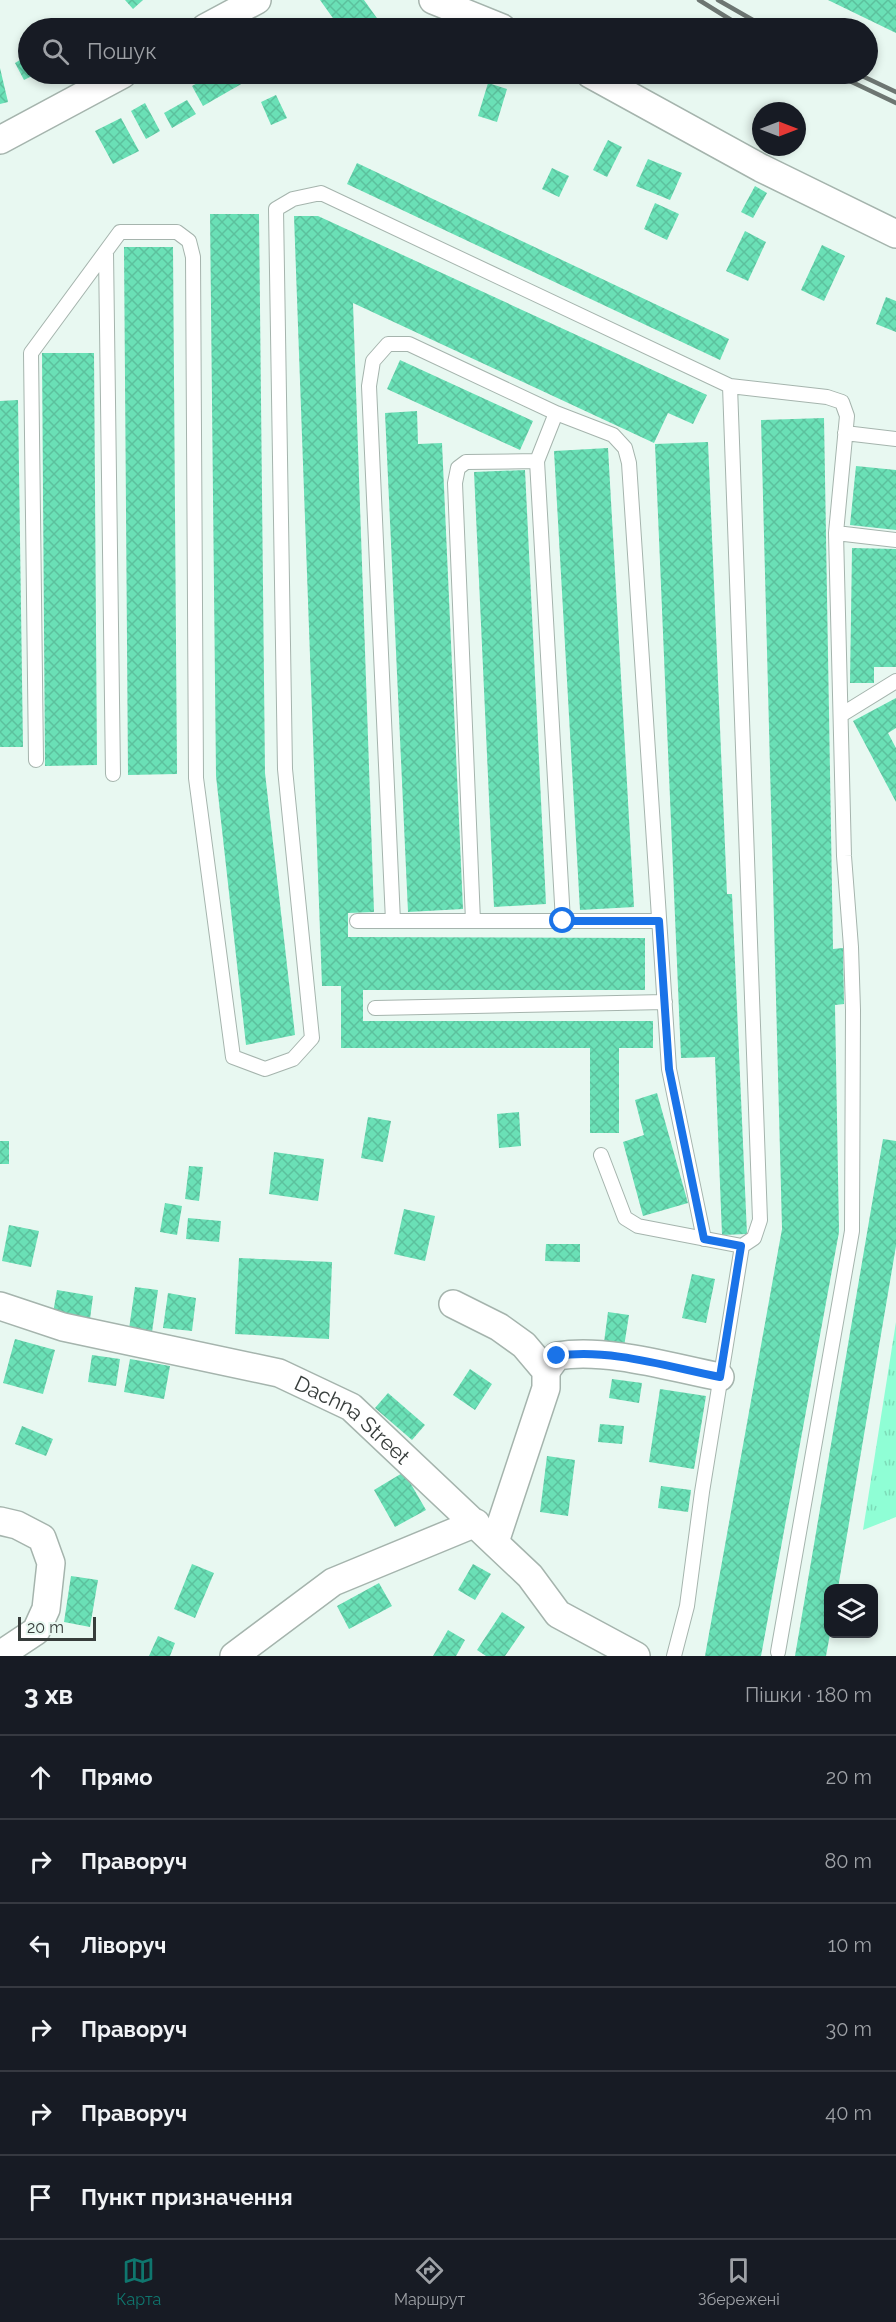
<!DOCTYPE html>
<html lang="uk">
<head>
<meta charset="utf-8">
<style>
	body { margin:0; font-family:Raleway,sans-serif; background:#20242c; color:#f1f3f6 }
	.controls { position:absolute; right:18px; bottom:18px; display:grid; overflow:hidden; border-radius:12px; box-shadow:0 3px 9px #0003 }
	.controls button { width:54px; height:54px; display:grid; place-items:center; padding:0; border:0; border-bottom:2px solid #363941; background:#171b24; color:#f1f3f6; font:30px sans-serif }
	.compass { position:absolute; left:752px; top:102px; width:54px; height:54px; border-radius:50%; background:#171b24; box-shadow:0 3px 9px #0003; rotate:90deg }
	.scale { position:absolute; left:18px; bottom:15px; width:78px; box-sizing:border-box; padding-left:6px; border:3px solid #373d3b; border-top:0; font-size:16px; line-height:21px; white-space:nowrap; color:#373d3b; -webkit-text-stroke:4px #e8f8f1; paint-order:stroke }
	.stop { position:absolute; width:18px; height:18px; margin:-14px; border:4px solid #1a73e8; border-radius:50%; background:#fff }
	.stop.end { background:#1a73e8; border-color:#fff; box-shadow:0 2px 6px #0008 }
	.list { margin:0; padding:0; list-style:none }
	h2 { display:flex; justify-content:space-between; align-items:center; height:78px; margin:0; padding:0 24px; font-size:26px }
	h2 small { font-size:20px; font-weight:400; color:#9ea1a6 }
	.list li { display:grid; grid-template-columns:39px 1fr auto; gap:18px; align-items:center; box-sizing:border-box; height:84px; padding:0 24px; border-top:2px solid #363941 }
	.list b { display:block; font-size:22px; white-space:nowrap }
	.list em { font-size:20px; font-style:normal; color:#9ea1a6 }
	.icon { flex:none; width:33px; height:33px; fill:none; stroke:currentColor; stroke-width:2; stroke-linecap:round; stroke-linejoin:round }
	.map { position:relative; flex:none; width:896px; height:1656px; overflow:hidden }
	.search { position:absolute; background:#171b24; box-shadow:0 3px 9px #0003; left:18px; right:18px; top:18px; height:66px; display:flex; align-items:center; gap:15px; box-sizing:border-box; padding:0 21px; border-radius:33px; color:#9ea1a6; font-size:22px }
	.sheet { height:582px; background:#171b24 }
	nav { display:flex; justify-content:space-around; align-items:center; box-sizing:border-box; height:84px; border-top:2px solid #363941; background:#171b24; font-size:16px; color:#9ea1a6 }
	nav a { display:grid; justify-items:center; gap:3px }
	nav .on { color:#0f766e }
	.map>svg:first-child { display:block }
	.grass { fill:url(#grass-tufts) }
	.building { fill:url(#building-cross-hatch) }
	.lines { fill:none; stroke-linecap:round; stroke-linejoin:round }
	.lane-casing { stroke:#a5b4ad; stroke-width:16 }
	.street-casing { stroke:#a5b4ad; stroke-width:30 }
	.lane { stroke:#fff; stroke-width:14 }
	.street { stroke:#fff; stroke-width:27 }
	.rail { stroke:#6d7672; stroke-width:4.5 }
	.route { stroke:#1a73e8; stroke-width:8 }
	.labels { text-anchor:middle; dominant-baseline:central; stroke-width:4.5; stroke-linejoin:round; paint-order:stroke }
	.street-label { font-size:21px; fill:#373d3b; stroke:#e8f8f1 }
</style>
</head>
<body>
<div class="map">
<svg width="896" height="1656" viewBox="0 0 896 1656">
	<defs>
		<pattern id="grass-tufts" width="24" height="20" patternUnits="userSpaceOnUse" patternTransform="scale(1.5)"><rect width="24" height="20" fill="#8ffed5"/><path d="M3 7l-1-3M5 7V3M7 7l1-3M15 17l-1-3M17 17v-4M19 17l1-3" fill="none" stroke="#7cdbb8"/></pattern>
		<pattern id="building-cross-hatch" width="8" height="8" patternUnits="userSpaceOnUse" patternTransform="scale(1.5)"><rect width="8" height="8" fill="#6ae0b6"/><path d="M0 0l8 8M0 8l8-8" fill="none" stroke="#5cc19d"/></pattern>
	</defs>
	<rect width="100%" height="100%" fill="#e8f8f1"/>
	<path class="grass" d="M896 1322V1517L863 1530Z"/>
	<path class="building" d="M125 0H143L133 9Z
		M320 0H364L384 28H340Z
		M828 0H896V33Z
		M28 55V74H36L24 80 15 63Z
		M0 68 8 102 0 104Z
		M214 74H238L243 83 203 106 192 86Z
		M444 74H476L472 84Z
		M488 83 507 89 497 122 478 116Z
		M276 95 287 118 271 125 261 102Z
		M187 100 196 114 172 128 164 113Z
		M145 103 160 131 146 139 131 111Z
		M121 118 139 151 113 164 95 131Z
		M608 140 622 147 607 177 593 170Z
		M648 159 682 173 670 200 636 186Z
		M357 163 729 339 720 360 347 184Z
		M552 168 569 176 559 197 542 189Z
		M755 186 767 193 753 218 741 212Z
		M655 203 679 214 667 240 644 229Z
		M210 214H259L265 773 295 1035 246 1045 216 776Z
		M294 216H318L707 395 693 424 668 413 654 443 353 303 374 912 348 913V937L645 938V990H363V1021H653V1048H619V1133H590V1048H341V986H322Z
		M745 231 766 242 748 281 726 271Z
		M822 245 845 256 824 301 801 290Z
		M124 247H173L177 774 128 775Z
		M886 297 896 301V332L876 324Z
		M42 353H94L97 765 45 766Z
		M400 360 533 421 520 450 387 389Z
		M18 400 23 747H0V401Z
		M417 411 418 444 442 443 463 909 408 912 385 413Z
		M824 418 833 949 843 948 844 1004 835 1005 839 1232 761 1656H705L782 1229 761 420Z
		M708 442 727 894H732L747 1234 722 1235 715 1057 681 1058 655 444Z
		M608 448 634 907 580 910 554 451Z
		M856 466 896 470V530L850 525Z
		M525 470 546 904 494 907 474 472Z
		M852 548 896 549V667H874V683H850Z
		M896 698V728L888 733 896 748V802L853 721Z
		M657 1093 688 1203 643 1216 623 1142 644 1135 635 1100Z
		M519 1112 521 1146 499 1148 497 1114Z
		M368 1117 391 1121 383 1162 361 1158Z
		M883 1139 896 1141V1246L838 1588H828V1634H830L826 1656H795Z
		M0 1141H9V1164H0Z
		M274 1152 324 1159 318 1201 269 1194Z
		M189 1166 203 1167 199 1201 185 1199Z
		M165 1203 182 1206 177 1235 160 1232Z
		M404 1209 435 1216 425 1261 394 1254Z
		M188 1218 221 1221 219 1242 186 1239Z
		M9 1225 39 1231 31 1267 2 1261Z
		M546 1244H580V1262L545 1261Z
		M239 1258 332 1262 329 1339 235 1334Z
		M692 1274 715 1279 706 1323 682 1318Z
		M135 1287 158 1290 152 1332 129 1329Z
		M57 1290 93 1296 90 1319 53 1313Z
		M168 1293 196 1298 192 1331 163 1328Z
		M608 1312 629 1315 623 1353 603 1350Z
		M15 1339 55 1350 43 1394 3 1383Z
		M92 1355 120 1359 116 1386 88 1382Z
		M130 1359 170 1366 164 1399 124 1392Z
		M470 1369 492 1384 475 1410 453 1395Z
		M612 1379 642 1383 639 1403 609 1398Z
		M660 1389 706 1396 694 1469 649 1462Z
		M388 1393 425 1425 412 1440 375 1408Z
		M600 1424 624 1426 622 1444 598 1442Z
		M22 1426 53 1439 46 1456 15 1444Z
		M547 1456 575 1460 568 1516 540 1512Z
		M404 1472 426 1510 395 1527 374 1490Z
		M661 1486 691 1490 688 1512 658 1508Z
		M192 1564 214 1573 195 1618 174 1609Z
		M473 1564 491 1574 475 1600 458 1590Z
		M71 1576 98 1580 90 1627 64 1622Z
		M379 1583 392 1606 349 1629 337 1606Z
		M502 1612 525 1627 505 1656H486L477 1650Z
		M448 1630 465 1640 456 1656H433Z
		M158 1636 175 1643 170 1656H149Z"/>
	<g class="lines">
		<defs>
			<path id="lane" d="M106 252 113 774
				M845 433 896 439
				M537 461 563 921
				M836 533 896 540
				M841 715 896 681
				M36 760 31 353 120 232H177L189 241 193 257 196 778 233 1057 265 1069 293 1059 312 1038 285 769 276 209 293 199 321 193 730 386 827 397 842 402 847 416 836 533 844 856 851 947 853 1010 852 1231 778 1652
				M357 921H659
				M393 921 369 386 373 361 388 344H409L556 413 613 435 625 448 629 463 669 1069 704 1239
				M473 921 455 483 458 468 466 462 537 461 556 413
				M375 1008 665 1002
				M601 1155 625 1218 638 1226 742 1246 754 1238 760 1220 730 386
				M674 1656 687 1606 702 1492 742 1246"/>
			<g id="street">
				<path d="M433 0 502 28"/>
				<path d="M205 28 257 0"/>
				<path d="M590 74 761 168 896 234"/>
				<path d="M0 140 123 74"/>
				<path d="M453 1304 499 1327 524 1345 546 1371V1388L495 1542"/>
				<path id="s1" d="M0 1306 63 1327 279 1373 351 1407 530 1576 558 1614 636 1656"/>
				<path d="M546 1371 557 1356C608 1348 669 1367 720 1377"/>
				<path d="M0 1521 17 1525 42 1538 51 1563 46 1609 36 1631 0 1655"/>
				<path d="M234 1656 333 1582 476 1523"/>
			</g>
		</defs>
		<use href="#lane" class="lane-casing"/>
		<use href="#street" class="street-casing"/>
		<use href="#lane" class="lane"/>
		<use href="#street" class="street"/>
		<path class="rail" d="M699 0 744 28
			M718 0 767 28
			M835 74 896 103
			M858 74 896 92"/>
	</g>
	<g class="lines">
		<path class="route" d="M557 1356C609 1348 669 1367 720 1377L741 1246 704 1239 669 1069 659 921H563"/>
	</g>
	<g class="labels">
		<g class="street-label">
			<text stroke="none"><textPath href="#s1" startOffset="375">Dachna Street</textPath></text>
		</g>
	</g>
</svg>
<div class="controls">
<button><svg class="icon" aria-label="layers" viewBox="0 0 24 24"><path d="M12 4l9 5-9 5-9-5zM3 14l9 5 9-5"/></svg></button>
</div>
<svg class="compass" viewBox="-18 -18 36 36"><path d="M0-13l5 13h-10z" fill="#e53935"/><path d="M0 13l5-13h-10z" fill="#9ea1a6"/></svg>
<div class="scale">20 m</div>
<div class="stop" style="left:563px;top:921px"></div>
<div class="stop end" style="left:557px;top:1356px"></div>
<div class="search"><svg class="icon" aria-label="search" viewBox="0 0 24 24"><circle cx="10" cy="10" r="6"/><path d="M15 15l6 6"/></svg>Пошук</div>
</div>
<section class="sheet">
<h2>3 хв<small>Пішки · 180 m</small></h2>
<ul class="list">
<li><svg class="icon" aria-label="ahead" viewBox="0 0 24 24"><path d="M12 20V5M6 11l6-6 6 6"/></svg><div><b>Прямо</b></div><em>20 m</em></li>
<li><svg class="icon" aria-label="right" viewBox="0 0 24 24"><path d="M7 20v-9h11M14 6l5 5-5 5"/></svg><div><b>Праворуч</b></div><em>80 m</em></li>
<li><svg class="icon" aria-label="left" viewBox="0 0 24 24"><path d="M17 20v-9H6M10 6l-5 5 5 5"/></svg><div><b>Ліворуч</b></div><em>10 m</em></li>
<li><svg class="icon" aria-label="right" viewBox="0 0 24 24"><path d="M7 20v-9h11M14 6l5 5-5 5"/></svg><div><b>Праворуч</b></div><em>30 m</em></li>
<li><svg class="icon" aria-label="right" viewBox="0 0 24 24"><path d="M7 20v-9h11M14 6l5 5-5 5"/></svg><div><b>Праворуч</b></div><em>40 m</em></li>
<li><svg class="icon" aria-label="arrive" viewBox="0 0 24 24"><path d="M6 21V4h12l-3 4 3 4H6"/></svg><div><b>Пункт призначення</b></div></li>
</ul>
</section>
<nav>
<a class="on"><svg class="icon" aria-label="map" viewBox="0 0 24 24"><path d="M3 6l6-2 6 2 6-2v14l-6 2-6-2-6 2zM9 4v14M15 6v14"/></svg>Карта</a>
<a><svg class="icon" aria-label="directions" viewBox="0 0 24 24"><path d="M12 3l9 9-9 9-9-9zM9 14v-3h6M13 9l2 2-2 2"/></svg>Маршрут</a>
<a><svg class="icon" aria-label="saved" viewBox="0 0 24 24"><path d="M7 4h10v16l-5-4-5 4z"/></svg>Збережені</a>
</nav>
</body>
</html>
